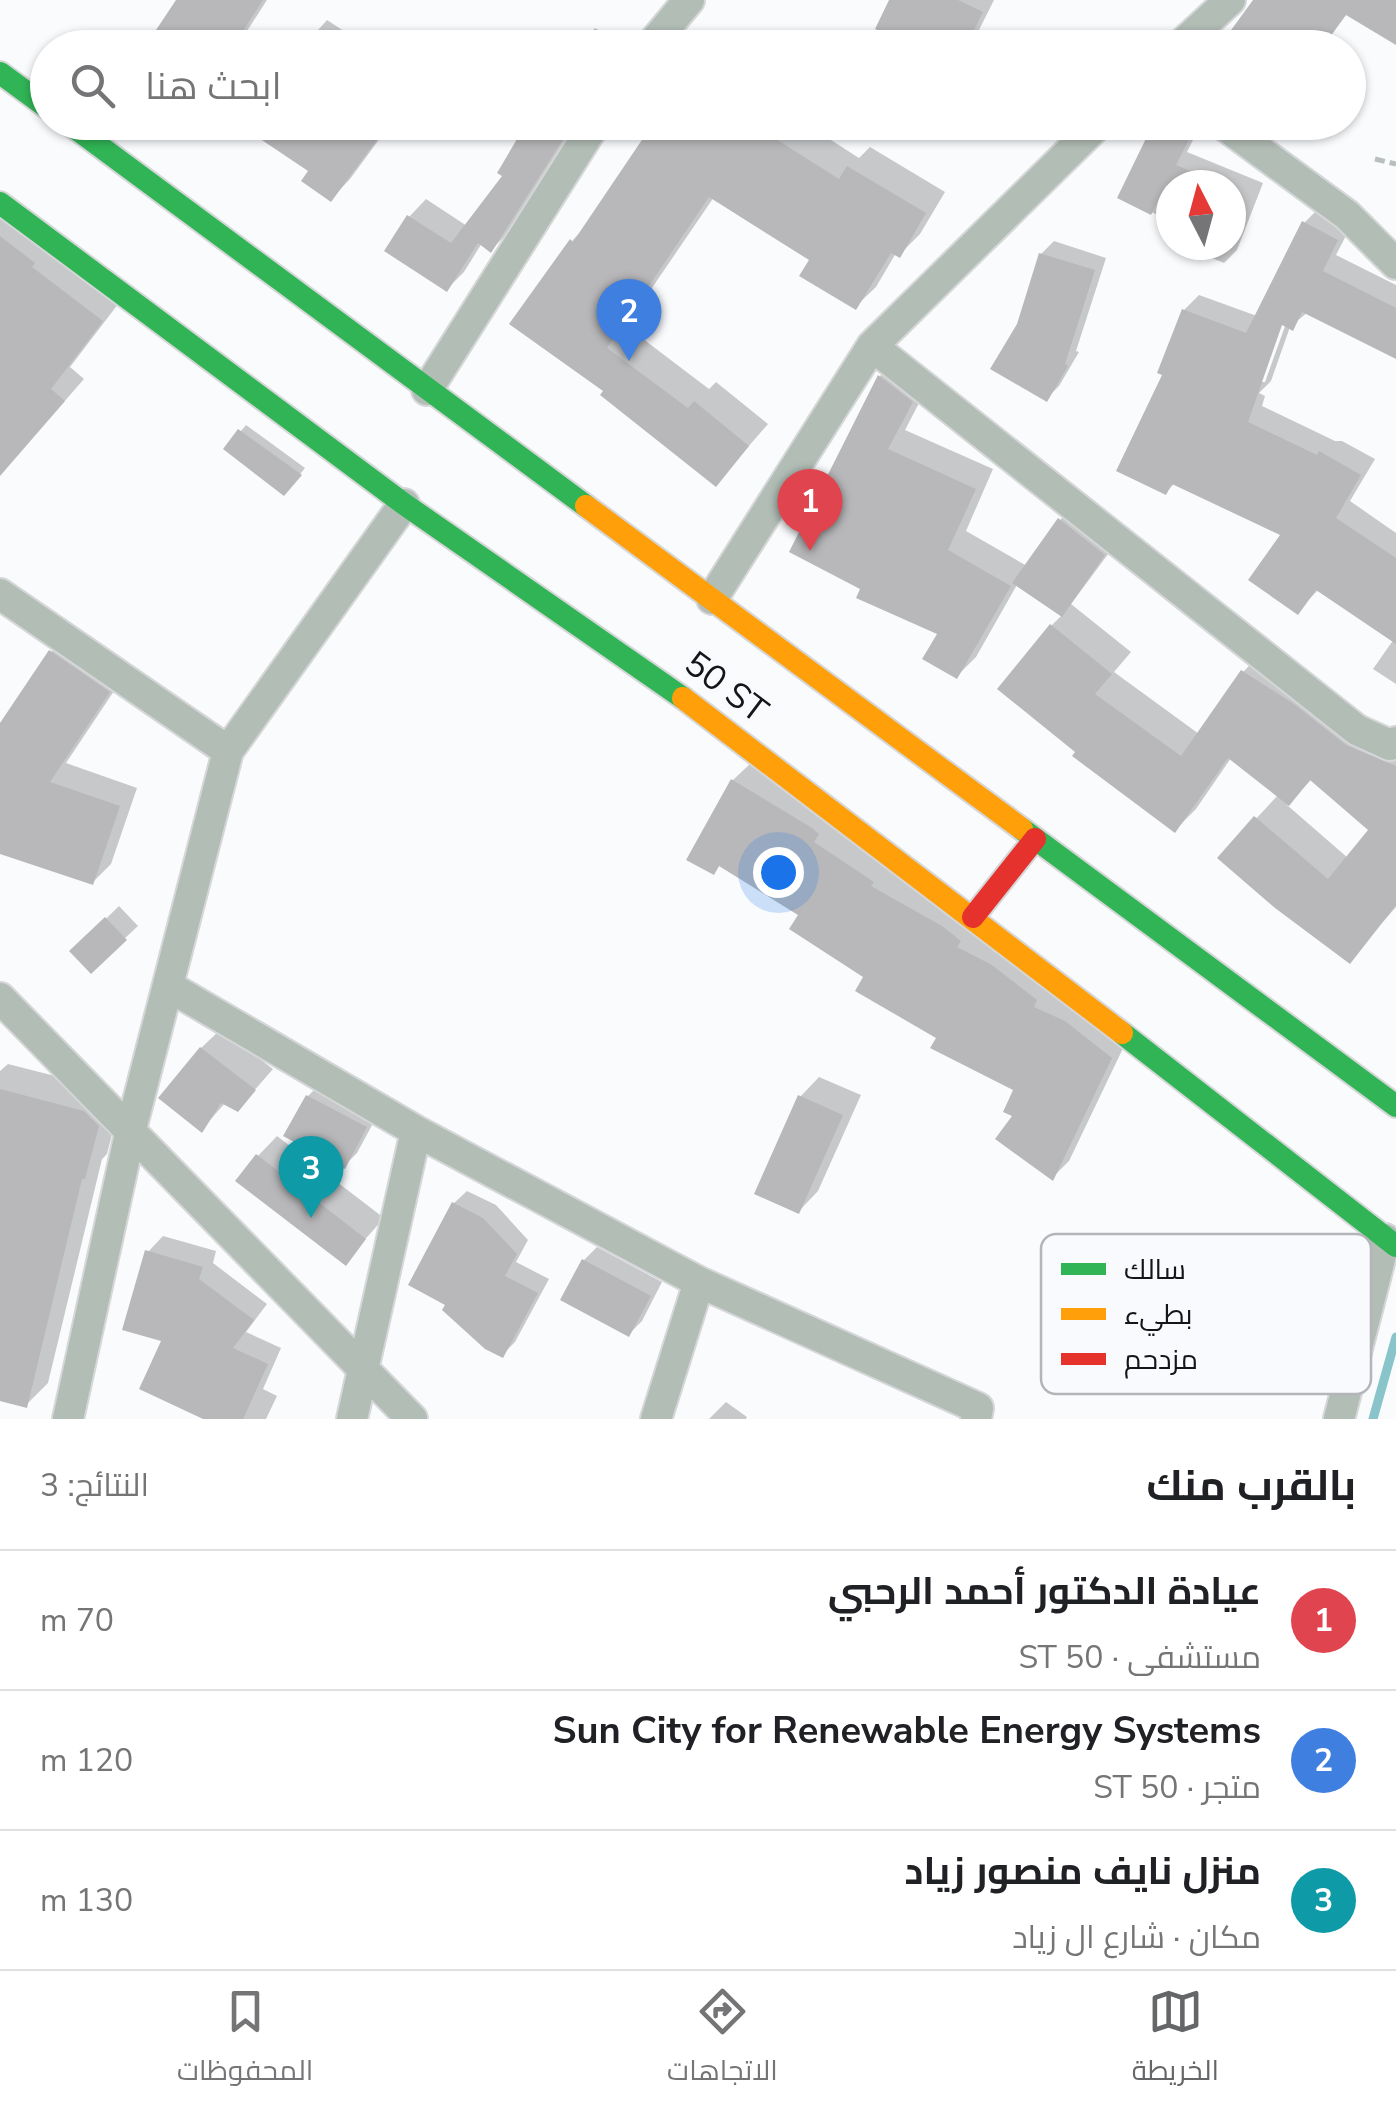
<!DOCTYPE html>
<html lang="ar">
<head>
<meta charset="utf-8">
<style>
	body { margin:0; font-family:"Nunito Sans",Cairo,sans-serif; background:#f2f2f2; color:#202124; direction:rtl }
	.compass { position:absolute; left:1156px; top:170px; width:90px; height:90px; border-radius:50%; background:#fff; box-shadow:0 2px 8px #0004; rotate:354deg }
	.you { position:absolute; left:778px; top:872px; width:35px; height:35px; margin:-25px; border:8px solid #fff; border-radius:50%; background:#1a73e8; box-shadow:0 0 0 15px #1a73e833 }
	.badge { display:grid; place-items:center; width:65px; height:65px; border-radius:50%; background:#646668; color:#fff; font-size:32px; font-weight:700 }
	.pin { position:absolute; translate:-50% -82px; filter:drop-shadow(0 2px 5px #0008) }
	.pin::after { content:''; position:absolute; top:52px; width:35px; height:30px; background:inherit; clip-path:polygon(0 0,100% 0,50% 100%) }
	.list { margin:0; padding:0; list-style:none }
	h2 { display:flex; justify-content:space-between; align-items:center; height:130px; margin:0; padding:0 40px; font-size:42px }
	h2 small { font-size:32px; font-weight:400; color:#757577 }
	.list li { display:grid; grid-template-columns:65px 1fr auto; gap:30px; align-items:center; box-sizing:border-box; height:140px; padding:0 40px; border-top:2px solid #e0e0e0 }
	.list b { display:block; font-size:38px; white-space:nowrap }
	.list p { margin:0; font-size:32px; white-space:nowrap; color:#757577 }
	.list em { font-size:32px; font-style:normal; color:#757577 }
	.icon { flex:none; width:55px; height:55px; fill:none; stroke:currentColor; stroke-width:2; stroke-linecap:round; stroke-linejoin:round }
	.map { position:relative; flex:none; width:1396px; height:1419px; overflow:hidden; direction:ltr }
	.search { position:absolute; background:#fff; box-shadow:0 2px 8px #0004; left:30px; right:30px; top:30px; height:110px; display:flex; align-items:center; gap:25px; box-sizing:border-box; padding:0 35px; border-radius:55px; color:#757577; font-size:38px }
	.sheet { height:550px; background:#fff }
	nav { display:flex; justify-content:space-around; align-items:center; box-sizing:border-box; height:140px; border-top:2px solid #e0e0e0; background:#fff; font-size:28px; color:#757577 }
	nav a { display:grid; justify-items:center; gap:5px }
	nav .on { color:#646668 }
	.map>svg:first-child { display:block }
	.shadow { fill:#0003; fill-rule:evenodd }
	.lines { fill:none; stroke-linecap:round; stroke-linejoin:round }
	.stream { stroke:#89c4cb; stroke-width:9 }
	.building { fill:#b8b8ba }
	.street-casing { stroke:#d5d6d8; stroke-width:34 }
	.fast-casing { stroke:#d5d6d8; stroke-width:26 }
	.slow-casing { stroke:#d5d6d8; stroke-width:26 }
	.jam-casing { stroke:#d5d6d8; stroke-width:26 }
	.path { stroke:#b9bfbc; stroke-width:5; stroke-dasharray:10 5; stroke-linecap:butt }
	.street { stroke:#b2bdb6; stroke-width:30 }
	.fast { stroke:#30b455; stroke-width:22 }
	.slow { stroke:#ff9f0a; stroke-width:22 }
	.jam { stroke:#e5322d; stroke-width:22 }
	.labels { text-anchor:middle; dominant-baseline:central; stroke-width:8; stroke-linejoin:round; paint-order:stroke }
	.street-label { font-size:35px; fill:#141518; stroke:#f8fafe }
	.key { fill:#f8fafe; stroke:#b4b5b9; stroke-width:2.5 }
	.key-label { font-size:28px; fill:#141518 }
</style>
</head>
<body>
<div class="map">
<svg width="1396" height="1419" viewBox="0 0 1396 1419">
	<rect width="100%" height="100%" fill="#f9fbfd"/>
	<path class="shadow" d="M179 0H267L236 48H147Z
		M892 0H994L974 40 966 48H951L924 34 913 44Z
		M327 20 370 48H302Z
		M595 28 628 48H576Z
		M417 35 435 48H405Z
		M252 122H392L350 179 331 199 312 171Z
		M530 122H577L508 233 491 250 482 243 464 272 447 289 409 217 426 199 467 226 505 175Z
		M657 122H803L859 158 870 147 945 192 920 234 899 255 896 253 876 287 855 307 812 259 714 197 626 326 709 389 716 382 768 424 716 484 607 390 572 241 586 226Z
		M1157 122H1202L1187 152 1263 183 1237 250 1224 263 1182 246 1231 245V185H1171V222L1120 196Z
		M0 200 122 299 70 367 84 379 0 475Z
		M1319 208 1352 224 1336 255 1396 285V351L1308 312 1290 327 1271 381 1259 393 1265 396 1262 406 1335 441H1342L1375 459 1350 501 1396 533V684L1373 669 1394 639 1319 589 1297 612 1284 534 1175 483 1166 492 1165 374 1184 310 1199 295 1257 316 1304 223ZM1284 313 1289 315 1265 382H1260Z
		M1054 241 1106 258 1076 351 1079 352 1059 386 1046 399 1019 325 1041 254Z
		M899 358 930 382 905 430 993 469 966 531 1027 566 1060 520 1080 500 1123 534 1071 604 1131 652 1114 672 1199 734 1243 672 1264 651 1367 724 1396 738V907L1349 961 1220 858 1278 795 1231 758 1196 809 1175 830 1051 626 1062 615 1018 583 976 657 957 676 940 633 792 551 880 376ZM1312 779 1371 829 1348 858 1287 805Z
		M246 425 305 468 290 487 226 449Z
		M69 634 126 673 66 763 137 788 111 864 93 882 0 843V728L51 652Z
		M751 763 1127 1040 1069 1161 1052 1178 1016 1115V1089L939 1037 866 977 802 914 721 864 714 872 689 859 733 780Z
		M119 906 138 926 91 970 73 951Z
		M221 1029 273 1069 238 1109 226 1102 202 1129 201 1048Z
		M8 1064 106 1089 120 1103 107 1154 102 1159 48 1383 26 1405 0 1398V1071Z
		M819 1077 861 1095 818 1191 799 1211 800 1097Z
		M321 1083 378 1114 357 1153 344 1166 287 1135 308 1096Z
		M277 1136 384 1218 345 1262 258 1156Z
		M467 1191 496 1205 528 1240 516 1262 549 1279 515 1342 502 1355 454 1203Z
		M163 1236 216 1251 213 1263 267 1304 246 1332 281 1348 263 1389 277 1396 266 1419H209L165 1340 148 1252Z
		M597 1247 662 1282 642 1321 629 1334 584 1260Z
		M726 1402 747 1417 746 1419H709Z"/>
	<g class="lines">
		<path class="stream" d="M1373 1419 1396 1337"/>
	</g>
	<path class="building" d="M176 0H263L232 48H144Z
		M889 0H958L983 12 965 48H945L920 35 914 48 875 29Z
		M1253 0H1396V45L1346 15 1322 48H1218Z
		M235 122H390L331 202 301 181 308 171Z
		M527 122H574L491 253 478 243 447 292 384 251 407 215 451 243 502 176 497 173Z
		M654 122H749L839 179 847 166 926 213 900 258 891 253 856 310 799 276 809 260 709 197 607 348 688 408 694 401 749 446 716 487 600 395 603 391 509 324 570 239 573 242Z
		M1154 122H1198L1176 165 1222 184 1166 185 1151 215 1117 198Z
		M1302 221 1338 240 1323 271 1396 308V359L1302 312 1293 331 1282 325 1248 422 1317 455 1319 451 1361 475 1336 518 1396 558V644L1316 590 1298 615 1248 580 1280 535 1172 484 1166 495 1116 471 1162 375 1157 373 1182 309 1246 333Z
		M0 236 35 263 32 267 103 321 51 389 65 401 0 476Z
		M1039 253 1095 270 1065 364 1068 366 1047 402 990 369 1017 324Z
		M878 375 913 402 888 449 976 489 948 550 1011 586 957 679 922 659 937 634 856 598 860 589 789 552Z
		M238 429 302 475 284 496 223 449Z
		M1058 518 1105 555 1062 617 1012 583Z
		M1050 624 1112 674 1095 694 1181 756 1241 670 1294 704 1346 745 1396 766V905L1350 964 1275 908 1217 858 1254 816 1328 879 1368 830 1310 780 1289 806 1228 758 1175 833 1072 756 1075 752 997 689Z
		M49 650 110 692 50 782 120 806 93 885 0 854V723Z
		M731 779 812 828 819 834 814 842 874 882 871 886 942 926 961 941 957 947 992 965 1037 1000 1034 1007 1065 1021 1112 1058 1053 1181 995 1139 1012 1116 1003 1112 1013 1090 930 1048 936 1038 855 991 863 977 789 929 798 915 719 866 714 875 686 860Z
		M105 917 127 940 91 974 69 951Z
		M200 1047 256 1090 238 1112 221 1103 202 1133 158 1098Z
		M0 1089 84 1111 99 1126 85 1179H82L27 1408 0 1401Z
		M306 1095 367 1127 345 1169 283 1136Z
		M798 1095 843 1115 799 1214 754 1194Z
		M256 1154 366 1239 346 1266 235 1181Z
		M452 1202 483 1218 517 1254 505 1276 538 1293 503 1358 485 1349 442 1310 445 1305 408 1285Z
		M145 1250 203 1267 199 1279 254 1320 233 1348 268 1364 243 1419H203L139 1389 161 1341 122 1330Z
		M582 1259 651 1296 629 1337 560 1300Z"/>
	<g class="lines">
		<defs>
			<path id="street" d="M649 48 689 0
				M1178 48 1230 0
				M1220 122 1347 215 1396 264
				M872 346 1357 730 1390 745 1396 742
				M427 390 596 122
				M0 594 228 751
				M712 599 872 346 1100 122
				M168 986 416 1131 699 1282 978 1408 976 1419
				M0 998 412 1419
				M68 1419 131 1129 228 751 404 504
				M352 1419 416 1131
				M656 1419 699 1282
				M1339 1419 1385 1239"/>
			<path id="fast" d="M0 73 48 108
				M67 122 586 506
				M0 203 404 504 683 698
				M1022 829 1396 1106
				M1122 1033 1396 1246"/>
			<path id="slow" d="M586 506 1022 829
				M683 698 1122 1033"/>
			<path id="jam" d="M973 917 1035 839"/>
		</defs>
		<use href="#street" class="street-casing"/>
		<use href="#fast" class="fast-casing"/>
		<use href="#slow" class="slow-casing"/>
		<use href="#jam" class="jam-casing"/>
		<path class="path" d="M1375 159 1396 164"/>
		<use href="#street" class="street"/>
		<use href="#fast" class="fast"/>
		<use href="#slow" class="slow"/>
		<use href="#jam" class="jam"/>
	</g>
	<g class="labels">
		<g class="street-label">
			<text transform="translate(726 687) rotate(37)">50 ST</text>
		</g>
	</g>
	<rect x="1041" y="1234" width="330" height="160" rx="15" class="key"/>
	<rect x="1061" y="1263" width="45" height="12" fill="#30b455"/>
	<rect x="1061" y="1308" width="45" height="12" fill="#ff9f0a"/>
	<rect x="1061" y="1353" width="45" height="12" fill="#e5322d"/>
	<g class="key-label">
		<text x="1124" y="1279">سالك</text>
		<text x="1124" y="1324">بطيء</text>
		<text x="1124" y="1369">مزدحم</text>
	</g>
</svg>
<svg class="compass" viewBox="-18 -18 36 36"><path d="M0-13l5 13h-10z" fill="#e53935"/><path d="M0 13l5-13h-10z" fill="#757577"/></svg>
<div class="you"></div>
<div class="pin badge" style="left:810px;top:551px;background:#e0444e">1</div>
<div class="pin badge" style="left:629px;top:361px;background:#3f7fe0">2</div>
<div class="pin badge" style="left:311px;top:1218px;background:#0f9aa8">3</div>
<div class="search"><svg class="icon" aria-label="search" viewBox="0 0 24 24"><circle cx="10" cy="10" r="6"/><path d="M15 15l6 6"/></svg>ابحث هنا</div>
</div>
<section class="sheet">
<h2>بالقرب منك<small>النتائج: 3</small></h2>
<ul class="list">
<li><span class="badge" style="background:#e0444e">1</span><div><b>عيادة الدكتور أحمد الرحبي</b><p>مستشفى · 50 ST</p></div><em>70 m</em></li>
<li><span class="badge" style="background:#3f7fe0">2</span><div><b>Sun City for Renewable Energy Systems</b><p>متجر · 50 ST</p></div><em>120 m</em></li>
<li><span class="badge" style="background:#0f9aa8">3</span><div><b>منزل نايف منصور زياد</b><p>مكان · شارع ال زياد</p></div><em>130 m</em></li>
</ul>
</section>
<nav>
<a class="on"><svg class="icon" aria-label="map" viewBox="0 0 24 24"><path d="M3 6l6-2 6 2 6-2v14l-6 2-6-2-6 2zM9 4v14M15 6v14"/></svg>الخريطة</a>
<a><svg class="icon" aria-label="directions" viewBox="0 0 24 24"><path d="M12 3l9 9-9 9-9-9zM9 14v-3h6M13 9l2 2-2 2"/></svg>الاتجاهات</a>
<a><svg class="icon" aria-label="saved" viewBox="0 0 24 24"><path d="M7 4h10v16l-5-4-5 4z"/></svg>المحفوظات</a>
</nav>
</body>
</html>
